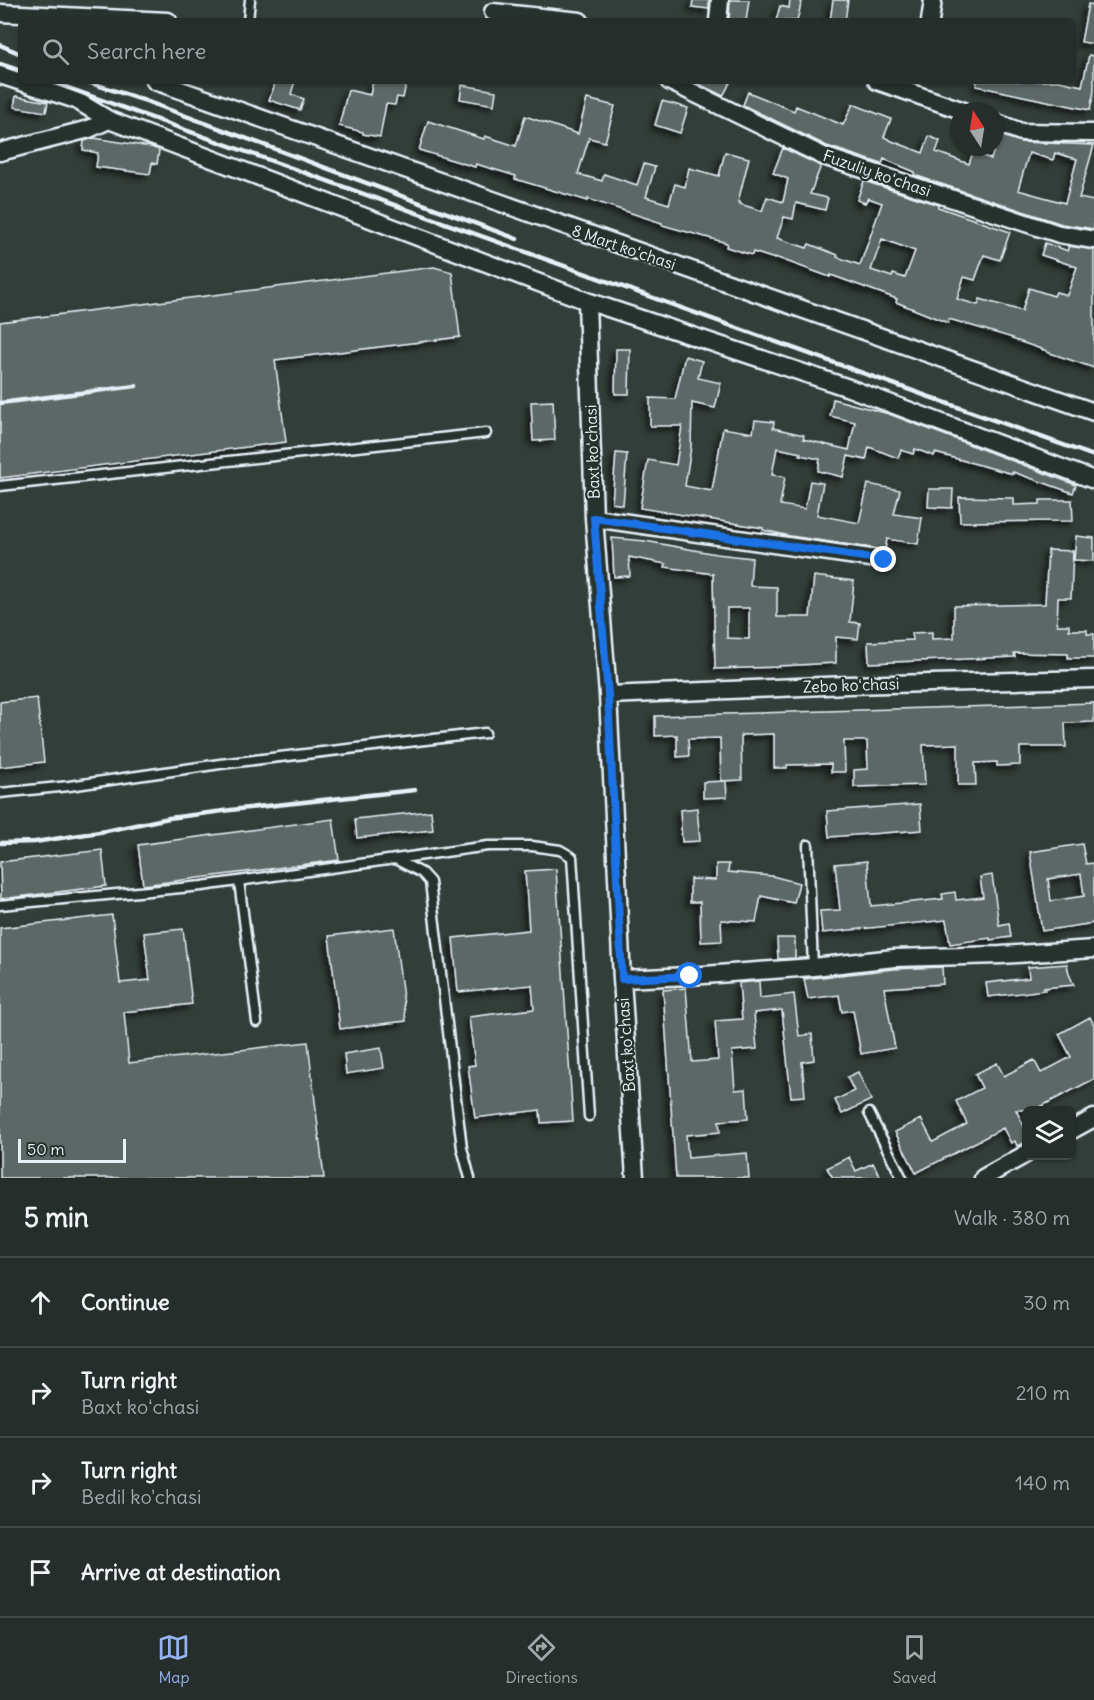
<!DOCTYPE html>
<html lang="en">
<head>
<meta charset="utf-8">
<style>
	body { margin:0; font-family:Delius,sans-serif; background:#323a37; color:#f1f3f6 }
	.controls { position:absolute; right:18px; bottom:18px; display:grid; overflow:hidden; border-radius:9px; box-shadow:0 2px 4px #0004 }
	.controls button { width:54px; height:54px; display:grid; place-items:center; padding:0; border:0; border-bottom:2px solid #424a47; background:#262e2b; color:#f1f3f6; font:30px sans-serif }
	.compass { position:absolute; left:950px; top:102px; width:54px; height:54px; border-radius:50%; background:#262e2b; box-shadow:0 2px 4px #0004; rotate:348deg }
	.scale { position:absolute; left:18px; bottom:15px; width:108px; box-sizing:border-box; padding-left:6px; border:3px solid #e8f1f8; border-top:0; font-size:16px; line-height:21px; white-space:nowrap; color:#e8f1f8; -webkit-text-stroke:4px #26332d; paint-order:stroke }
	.stop { position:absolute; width:18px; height:18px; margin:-14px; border:4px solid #1a73e8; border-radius:50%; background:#fff }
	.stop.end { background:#1a73e8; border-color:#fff; box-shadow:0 2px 6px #0008 }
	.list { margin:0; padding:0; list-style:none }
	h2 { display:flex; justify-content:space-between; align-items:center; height:78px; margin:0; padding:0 24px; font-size:26px }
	h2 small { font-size:20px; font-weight:400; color:#a4a8a9 }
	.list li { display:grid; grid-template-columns:39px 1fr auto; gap:18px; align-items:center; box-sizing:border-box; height:90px; padding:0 24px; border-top:2px solid #424a47 }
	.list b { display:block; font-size:22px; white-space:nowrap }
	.list p { margin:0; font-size:20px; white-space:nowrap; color:#a4a8a9 }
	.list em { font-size:20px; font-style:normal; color:#a4a8a9 }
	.icon { flex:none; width:33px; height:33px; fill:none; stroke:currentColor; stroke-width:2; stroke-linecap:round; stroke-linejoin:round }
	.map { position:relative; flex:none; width:1094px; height:1178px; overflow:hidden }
	.search { position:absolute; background:#262e2b; box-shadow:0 2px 4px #0004; left:18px; right:18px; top:18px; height:66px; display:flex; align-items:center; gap:15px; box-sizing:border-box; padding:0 21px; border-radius:9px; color:#a4a8a9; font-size:22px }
	.sheet { height:438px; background:#262e2b }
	nav { display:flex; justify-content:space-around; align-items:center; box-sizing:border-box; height:84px; border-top:2px solid #424a47; background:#262e2b; font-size:16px; color:#a4a8a9 }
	nav a { display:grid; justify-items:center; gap:3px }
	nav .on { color:#95b2f1 }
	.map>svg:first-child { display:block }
	.building { fill:#5c6865; stroke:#e8f1f8; stroke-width:1.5; fill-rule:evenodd; filter:url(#shadow) }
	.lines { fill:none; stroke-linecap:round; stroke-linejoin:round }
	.service-casing { stroke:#e8f1f8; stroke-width:13 }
	.minor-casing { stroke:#e8f1f8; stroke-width:21 }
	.service { stroke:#26332d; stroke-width:8 }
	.minor { stroke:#26332d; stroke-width:16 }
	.rail { stroke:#e8f1f8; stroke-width:4.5 }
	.route { stroke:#1a73e8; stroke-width:8 }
	.labels { text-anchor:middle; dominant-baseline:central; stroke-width:4.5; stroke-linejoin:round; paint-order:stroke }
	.street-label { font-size:16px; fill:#e8f1f8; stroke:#26332d }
</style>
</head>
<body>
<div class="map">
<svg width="1094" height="1178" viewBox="0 0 1094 1178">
	<defs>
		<filter id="shadow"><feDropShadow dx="-4" dy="4" stdDeviation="3" flood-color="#0009"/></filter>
	</defs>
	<rect width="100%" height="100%" fill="#323e39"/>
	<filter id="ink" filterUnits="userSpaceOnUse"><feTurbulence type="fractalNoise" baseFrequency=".0167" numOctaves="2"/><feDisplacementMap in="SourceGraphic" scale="12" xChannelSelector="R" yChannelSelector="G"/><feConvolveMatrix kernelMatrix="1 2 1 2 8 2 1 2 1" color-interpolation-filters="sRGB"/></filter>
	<g filter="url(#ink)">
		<path class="building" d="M693 0H709V9L692 7Z
			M730 0H749L746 21H729Z
			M790 0H802L797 21H776L780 6 789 8Z
			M833 0H848L845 21H830Z
			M1088 4 1094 5V44L1081 42Z
			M1089 55 1094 56V91L1090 110 976 86 977 81H1059L1082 86Z
			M276 81H295L291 94 304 99 300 110 269 100Z
			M373 81H390L406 84 403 98 397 97 395 105 386 104 380 137 363 134V132L339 126 348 90 370 95Z
			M693 81H731L723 96Z
			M462 85 496 91 494 105 460 99Z
			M748 92 794 111 796 106 843 125 853 104 891 119 884 137 892 141 923 153 929 136 940 141 936 152 969 164 973 152 991 159 999 135 1021 142 1094 145 1079 198 1094 201V229L1062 224 914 175 915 172 884 159 882 164 827 146 743 105ZM1029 153 1053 160 1055 153 1077 159 1065 203 1018 190Z
			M16 96 48 102 46 112 14 107Z
			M587 99 615 106 605 142 589 138 578 174 602 181 604 174 637 185 644 164 655 167 646 197 669 204 675 184 685 187 689 168 719 176 725 152 749 158 738 202H740V204L762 211 767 197 783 202 788 179 773 173 783 148 821 166 810 194 828 198 825 210 796 203 793 219 784 217 777 238 807 248 809 244 838 255 837 257 860 265 882 203 868 198 865 203 857 200 864 181 939 205 938 207 1010 232 1000 260 984 255 975 280 964 277 957 299 978 305 980 299 1022 311 1029 288 1054 296 1056 292 1067 295 1077 267 1041 255 1045 243 1068 251V246L1094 250V368L1047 352V351L1012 339 1013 338 949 319 948 323 896 302 897 299 831 275 830 277 775 257V259L753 252 752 255 726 247 727 243 662 225V223L588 199V201L515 179 516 176 476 164 475 167 419 150 428 121 484 139 485 136 516 146 525 116 578 134ZM882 239 915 251 905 278 893 274 892 277 871 270Z
			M662 101 688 108 680 133 655 125Z
			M94 138 151 147 159 150 157 164 152 163 150 174 96 167 98 153 83 150 84 141Z
			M434 267 452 272 460 337 275 360 286 442 0 478V322Z
			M616 349H630L629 394H615Z
			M685 356 702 361 698 378 721 383 715 408 692 403 691 447 685 486 712 491 723 428 753 433 755 420 774 422 773 428 804 435 803 439 849 450 855 422 830 416 833 399 889 414 1076 485 1073 493 1013 472V474L935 453 934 456 915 449 913 454 901 450 898 458 869 447 866 460 848 456 843 477 818 471 820 459 800 455 801 453 777 448 772 475 785 477 780 505 805 509 810 481 823 483 817 515 859 523 868 484 900 490 894 514 922 518 918 544 887 539 885 550 790 536 763 530V528L640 508 648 460 676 465 682 426H650V398L675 399Z
			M553 401 555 440 533 441 531 402Z
			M616 453 627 454 623 505 612 503Z
			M929 489H953L952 508 928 507Z
			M959 497 1014 498V505L1040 504V500H1072L1073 521 960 522Z
			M1076 536 1094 538V561L1074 560Z
			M612 538 645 541 716 554 752 558 750 586 777 587V617H810L814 576 854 581 850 622 860 623 858 639 836 637V663L779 666V667L715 669 713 574 665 567 666 564 629 557 630 576 614 577ZM727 608H749V639L727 638Z
			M1048 550 1073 551 1071 598H1058L1057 625H1069V630H1087V634H1094V658H1068V654L1014 653 1015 657 869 663 868 642 913 640 912 633 932 632V639L954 638V606L1045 604Z
			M37 698 44 762 0 767V702Z
			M1094 703V722L1065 723 1066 747H1020V765L997 766V762L975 763 976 785H958V744L923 745 925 785 854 787V770L868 769 867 741H844L845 772H831V764L787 765V768H774V734L741 735 742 780 721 781 720 738 688 739 689 756 677 757V735L655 736V716Z
			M726 781 727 797 703 798V782Z
			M920 804 922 830 829 837 827 811Z
			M697 808 700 841 682 842 680 810Z
			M431 811 433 830 357 838 355 819Z
			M333 819 339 860 143 885 138 845Z
			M1082 844 1086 864 1093 863 1094 869V923L1042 931 1030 852ZM1081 874 1084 896 1051 901 1048 879Z
			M102 850 106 886 1 899 0 862Z
			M867 861 871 906 943 899 942 894 955 892 956 900 983 897 980 877 992 875 999 925 1009 923 1011 937 990 940V938L950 944 946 920 822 933 820 911 840 910 835 864Z
			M716 864H729L728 872 772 876 799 883 794 903 761 896 756 922 721 920 722 941 701 942 700 902H690V879L716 880Z
			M556 869 573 1121 541 1123 540 1110 475 1118 468 1066 475 1065 469 1017 534 1009 532 985 458 992 453 938 529 930 525 871Z
			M112 915 120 983 150 980 144 933 183 929 192 1004 124 1012 129 1063 308 1042 324 1178H0V928Z
			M394 928 406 1021 340 1029 329 936Z
			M777 938H795V958L778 959Z
			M1067 964 1069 974 1074 985 1044 988 1045 990 988 997 986 983 1029 978 1028 967Z
			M942 967 943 984 884 988 895 1048 861 1054 853 1010 842 1012 839 995 808 999 804 979 894 969Z
			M759 981 760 998 794 994 799 1036 812 1034 814 1060 802 1062 805 1096 791 1097 782 1010 754 1013 757 1049 732 1051 735 1090 746 1089 748 1119 719 1121 720 1132 686 1135 688 1158 747 1153 749 1178H676L663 990 686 988 692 1062 718 1060 715 1021 742 1019 739 983Z
			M1090 1017 1094 1025V1079L1034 1110H1016L1026 1131V1142L1017 1146 1015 1141 1011 1143 1003 1128 916 1173 895 1132 921 1119 933 1142 967 1124 956 1101 982 1088 975 1074 997 1063 1004 1076 1034 1060 1041 1073 1071 1057 1059 1034Z
			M381 1048 384 1068 346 1074 344 1054Z
			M858 1072 871 1100 842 1114 835 1100 854 1091 847 1077Z
			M849 1157 856 1171 873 1163 881 1178H833L827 1168Z"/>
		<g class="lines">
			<defs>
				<path id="service" d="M248 21 250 0
					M0 486 486 433
					M0 793 69 786 220 764 485 733
					M808 845 813 967
					M395 859 422 873 430 882 462 1148 470 1178
					M239 881 257 1022
					M0 905 202 886 488 846H532L560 850 572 857 589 1116
					M869 1113 902 1178"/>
				<path id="minor" d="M493 12 580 21
					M0 13 168 21
					M718 21 720 0
					M930 21 933 0
					M0 75 76 100 109 120 587 301 849 388 1094 480
					M155 81 1094 412
					M669 81 823 156 1059 234 1094 240
					M877 81 964 111
					M995 122 1021 132 1094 133
					M0 152 89 129 109 120
					M587 301 594 518 608 695 622 979 635 1178
					M594 518 884 560
					M608 695 848 685 1094 679
					M622 979 690 976 813 967 894 958 1001 955 1094 949
					M1072 1130 1094 1118
					M983 1178 1026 1154"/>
			</defs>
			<use href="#service" class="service-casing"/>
			<use href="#minor" class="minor-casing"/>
			<use href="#service" class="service"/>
			<use href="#minor" class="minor"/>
			<path class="rail" d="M0 45 21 54
				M0 64 21 71
				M49 81 1094 456
				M85 81 143 100 517 239
				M0 403 136 386
				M0 843 35 842 106 831 169 818 239 809 415 790"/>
		</g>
	</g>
	<g class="lines" filter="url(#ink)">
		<path class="route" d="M690 976 622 979 608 695 594 518 884 560"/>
	</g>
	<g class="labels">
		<g class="street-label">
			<text transform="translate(877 173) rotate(19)">Fuzuliy koʻchasi</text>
			<text transform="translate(624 247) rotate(19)">8 Mart koʻchasi</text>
			<text transform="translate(592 452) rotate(-92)">Baxt koʻchasi</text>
			<text transform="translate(851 685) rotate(-2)">Zebo koʻchasi</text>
			<text transform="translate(626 1045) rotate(-94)">Baxt koʻchasi</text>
		</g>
	</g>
</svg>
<div class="controls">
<button><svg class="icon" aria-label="layers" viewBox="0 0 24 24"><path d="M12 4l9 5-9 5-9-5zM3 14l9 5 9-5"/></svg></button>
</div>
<svg class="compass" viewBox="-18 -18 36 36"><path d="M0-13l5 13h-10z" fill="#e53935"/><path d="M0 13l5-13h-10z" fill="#a4a8a9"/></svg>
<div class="scale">50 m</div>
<div class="stop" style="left:690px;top:976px"></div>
<div class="stop end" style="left:884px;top:560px"></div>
<div class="search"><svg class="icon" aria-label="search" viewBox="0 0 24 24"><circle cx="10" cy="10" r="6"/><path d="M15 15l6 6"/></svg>Search here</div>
</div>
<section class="sheet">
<h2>5 min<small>Walk · 380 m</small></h2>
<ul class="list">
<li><svg class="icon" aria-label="ahead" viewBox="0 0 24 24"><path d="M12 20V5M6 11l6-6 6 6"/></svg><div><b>Continue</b></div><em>30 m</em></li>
<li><svg class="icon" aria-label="right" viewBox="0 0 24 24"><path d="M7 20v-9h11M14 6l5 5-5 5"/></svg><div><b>Turn right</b><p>Baxt koʻchasi</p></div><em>210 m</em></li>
<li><svg class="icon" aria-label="right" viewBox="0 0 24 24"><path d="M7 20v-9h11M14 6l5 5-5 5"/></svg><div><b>Turn right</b><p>Bedil ko'chasi</p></div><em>140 m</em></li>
<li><svg class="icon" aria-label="arrive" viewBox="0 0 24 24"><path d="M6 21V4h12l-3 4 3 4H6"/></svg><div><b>Arrive at destination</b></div></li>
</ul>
</section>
<nav>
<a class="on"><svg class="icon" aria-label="map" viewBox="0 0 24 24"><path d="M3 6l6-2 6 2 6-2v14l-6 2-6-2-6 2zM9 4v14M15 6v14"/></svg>Map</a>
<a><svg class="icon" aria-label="directions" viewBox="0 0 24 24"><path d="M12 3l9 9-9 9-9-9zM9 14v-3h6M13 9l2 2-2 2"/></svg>Directions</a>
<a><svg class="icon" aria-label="saved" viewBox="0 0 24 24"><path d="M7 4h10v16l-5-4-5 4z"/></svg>Saved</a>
</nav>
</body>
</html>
